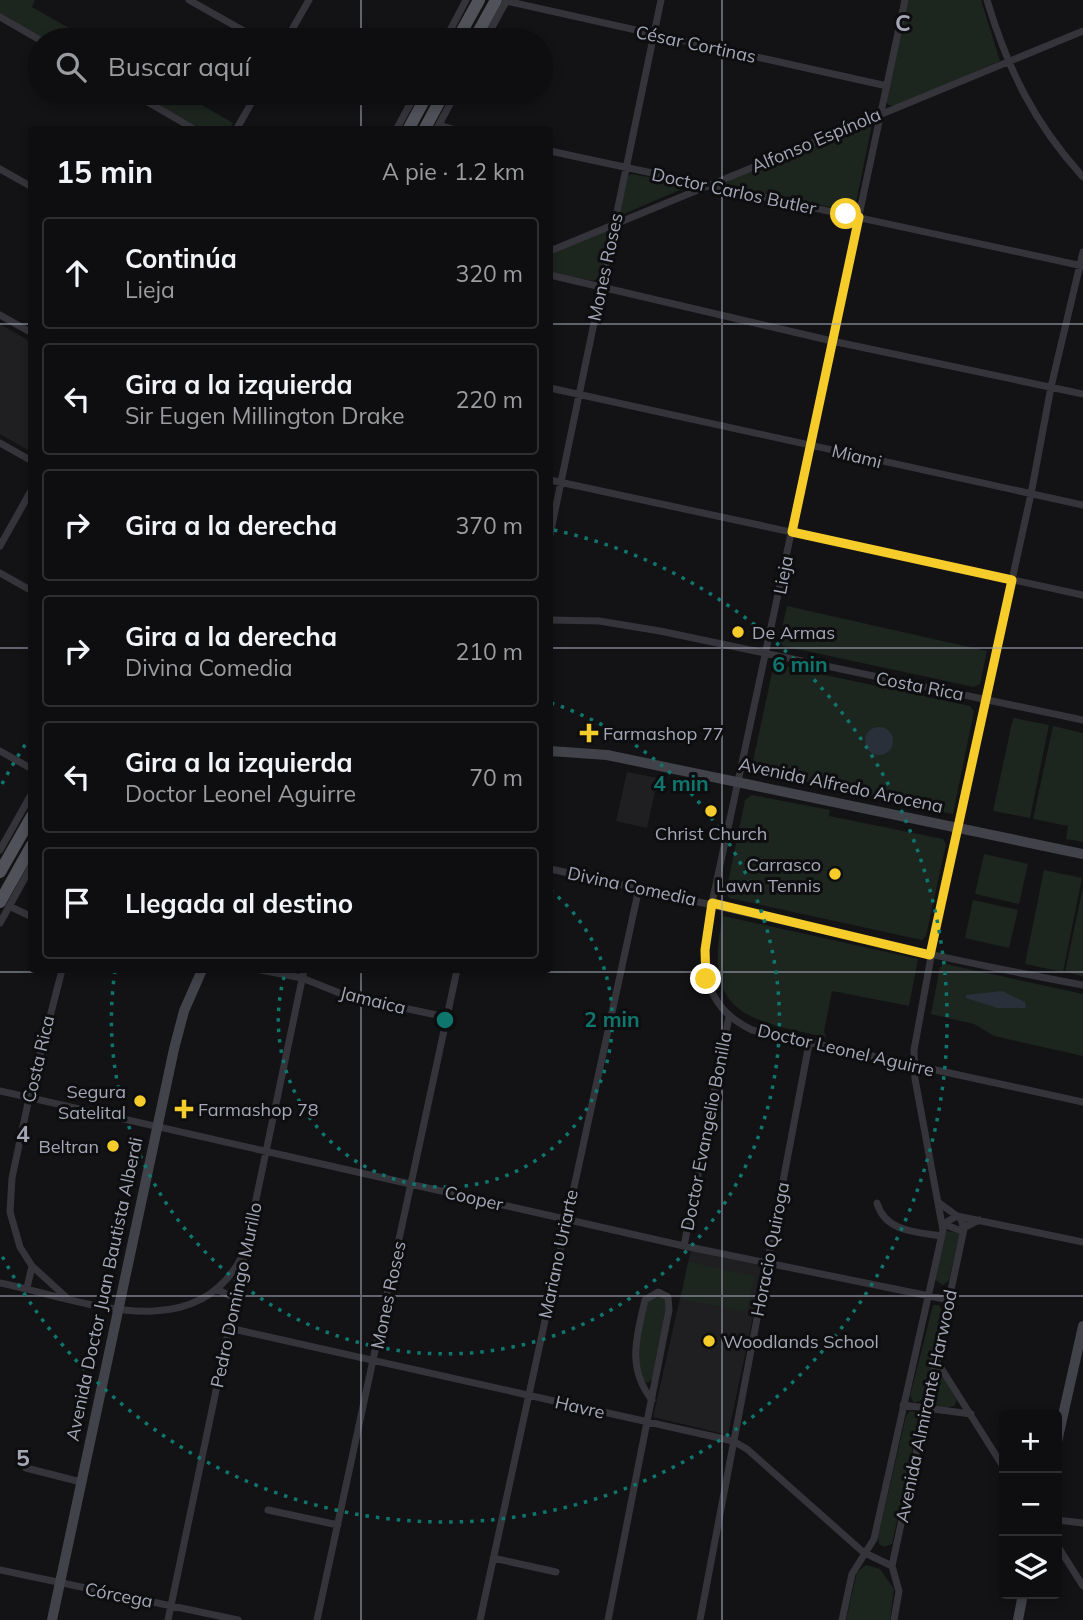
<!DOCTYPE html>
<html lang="es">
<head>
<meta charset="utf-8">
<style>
	body { margin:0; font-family:Mulish,sans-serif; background:#1c1c1e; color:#f1f3f6 }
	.controls { position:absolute; right:21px; bottom:21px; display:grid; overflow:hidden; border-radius:7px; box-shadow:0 4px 10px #0003 }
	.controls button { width:63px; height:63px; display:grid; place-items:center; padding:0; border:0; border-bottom:2px solid #2e2e30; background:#0e0e10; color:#f1f3f6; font:35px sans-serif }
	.stop { position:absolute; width:21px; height:21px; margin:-16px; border:5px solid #f6cc2a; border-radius:50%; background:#fff }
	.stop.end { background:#f6cc2a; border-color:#fff; box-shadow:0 2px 7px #0008 }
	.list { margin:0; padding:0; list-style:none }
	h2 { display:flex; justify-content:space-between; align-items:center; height:91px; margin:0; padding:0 28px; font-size:30px }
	h2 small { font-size:23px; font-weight:400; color:#9b9c9f }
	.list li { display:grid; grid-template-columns:46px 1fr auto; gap:21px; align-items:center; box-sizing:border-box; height:112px; margin:0 14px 14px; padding:0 14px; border:2px solid #2e2e30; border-radius:7px }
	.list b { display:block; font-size:26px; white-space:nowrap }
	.list p { margin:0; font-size:23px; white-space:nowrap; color:#9b9c9f }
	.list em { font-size:23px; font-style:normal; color:#9b9c9f }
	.icon { flex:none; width:38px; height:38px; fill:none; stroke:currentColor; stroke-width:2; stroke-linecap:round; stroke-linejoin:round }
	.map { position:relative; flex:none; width:1083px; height:1620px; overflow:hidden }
	.search { position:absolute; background:#0e0e10; box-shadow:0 4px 10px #0003; left:28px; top:28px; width:525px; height:77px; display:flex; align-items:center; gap:18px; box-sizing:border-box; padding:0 24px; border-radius:38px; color:#9b9c9f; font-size:26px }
	.panel { position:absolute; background:#0e0e10; box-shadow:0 4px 10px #0003; left:28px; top:126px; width:525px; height:847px; border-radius:7px }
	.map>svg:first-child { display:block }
	.built { fill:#1f1f22 }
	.green { fill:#1d251f }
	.water { fill:#293039 }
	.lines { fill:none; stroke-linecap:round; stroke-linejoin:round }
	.street { stroke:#34343a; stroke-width:7 }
	.secondary { stroke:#42434a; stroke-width:10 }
	.primary { stroke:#505159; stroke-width:12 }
	.route { stroke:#f6cc2a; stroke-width:9 }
	.grid { fill:none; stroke:#a4a7b6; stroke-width:2; stroke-opacity:0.55 }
	.ring { fill:none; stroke:#0f766e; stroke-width:3.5; stroke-dasharray:3.5 7 }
	.poi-dot { fill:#f6cc2a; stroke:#0e0e10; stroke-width:2.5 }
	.labels { text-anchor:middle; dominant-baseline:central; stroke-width:6; stroke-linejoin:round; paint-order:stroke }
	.street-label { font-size:18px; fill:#a4a7b6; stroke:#0e0e10 }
	.poi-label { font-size:18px; fill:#a4a7b6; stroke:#0e0e10; text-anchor:start }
	.grid-label { font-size:23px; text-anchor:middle; font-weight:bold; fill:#a4a7b6; stroke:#0e0e10; stroke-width:6; stroke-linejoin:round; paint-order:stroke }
	.centre { fill:#0f766e; stroke:#0e0e10; stroke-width:3.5 }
	.ring-label { font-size:21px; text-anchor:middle; font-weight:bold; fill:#0f766e; stroke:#0e0e10; stroke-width:6; stroke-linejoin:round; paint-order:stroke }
</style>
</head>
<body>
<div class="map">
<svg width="1083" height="1620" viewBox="0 0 1083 1620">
	<rect width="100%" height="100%" fill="#131315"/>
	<path class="built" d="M0 324 31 342V452L0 434Z
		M627 772 658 778 647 828 616 821Z
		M691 1250 764 1265 728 1435 653 1417Z"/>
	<path class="green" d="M0 0H35L32 7 90 40H46L0 14Z
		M906 0H981L1000 61 896 106 889 105 886 102Z
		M138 93H181L233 123 229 129H202Z
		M873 120 854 212 721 184Z
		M631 174 687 184 689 186 624 214 620 213 628 176Z
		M607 231 602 270 598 279 592 281 550 272V254Z
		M787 606 987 651 980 684 974 687 783 646 779 641Z
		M779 665 970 706 974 711 953 814 757 771 752 766 773 668Z
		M1013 718 1049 725 1030 818 993 811Z
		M1053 726 1083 733V842L1066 839 1068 826 1033 819Z
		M752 795 830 810 829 816 943 839 946 844 926 936 922 940 729 898 726 892 745 800Z
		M984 854 1028 864 1019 904 975 894Z
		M1044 870 1082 878 1063 972 1025 964Z
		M1083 887V976L1065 972Z
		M973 900 1018 910 1009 948 965 938Z
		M723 916 918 959 909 1006 832 991 824 1031 826 1037C745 1020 702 1013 723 916Z
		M945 964 1083 994V1056L994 1036 974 1024 931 1014 940 967Z
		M946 1231 960 1233 949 1280 943 1285 935 1280Z
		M688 1262 755 1276 747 1312 681 1299Z
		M652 1295 664 1297 667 1307 653 1378 648 1383 644 1381 636 1362 646 1301Z
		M933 1305H939L943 1313 924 1399 914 1403 910 1396Z
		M936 1375 943 1376 957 1400 954 1406 946 1408 930 1404Z
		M910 1411 916 1412 919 1419 892 1544 884 1547 879 1544 878 1537 906 1416Z
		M866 1565 880 1569 894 1589 890 1620H846L857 1572Z"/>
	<path class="water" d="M865 741a14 14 0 1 1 28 0a14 14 0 1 1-28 0Z
		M1002 991 1025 1002 1026 1008H997L966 998V995Z"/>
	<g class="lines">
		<path class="street" d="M189 0 260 40
			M905 0 712 903C704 956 694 1002 752 1030L1083 1102
			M987 0C1008 70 1034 123 1083 177
			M506 1 887 86
			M0 17 40 40
			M286 40 309 0
			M445 40 466 0
			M485 40 507 0
			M132 93 196 130
			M439 125 456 130
			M236 130 257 93
			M396 130 416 93
			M436 130 456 93
			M550 151 1083 266
			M0 169 32 187
			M550 251 1083 31
			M550 275 832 341 1083 394
			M0 315 32 333
			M550 388 1083 505
			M0 443 32 461
			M550 480 1083 595
			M550 535 661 0
			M0 546 32 489
			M0 573 32 591
			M550 620 599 621 660 631 1083 720
			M0 751 32 769
			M0 850 32 793
			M550 869C728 907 904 952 1083 985
			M9 906 32 917
			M0 923 32 865
			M62 970 29 1098 12 1178 10 1212 20 1247 32 1266 66 1297
			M261 970 302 978 347 996 446 1017
			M0 1091 684 1246 949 1300
			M877 1203C885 1232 917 1232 941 1236
			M979 1220 959 1230 943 1224 957 1216 1083 1242
			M684 1246 729 1017
			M0 1283C76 1298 193 1350 241 1258
			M27 1288 32 1266
			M216 1289 235 1298
			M229 1328 733 1441 747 1449 863 1552 892 1566
			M936 1360 1004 1468
			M903 1405 971 1414
			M26 1468 81 1482
			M268 1510 338 1525
			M1057 1520 1083 1523
			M1057 1545 1083 1586
			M493 1558 556 1572
			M0 1570 238 1620
			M168 1620 304 970
			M317 1620 457 970
			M480 1620 639 888
			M608 1620 669 1310 668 1297 658 1292 645 1300C637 1336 626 1367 652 1400
			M700 1620 809 1044
			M842 1620 852 1574 874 1539 943 1230 915 1079 914 1050 943 891 1031 494 1051 387 1083 252
			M894 1620 899 1591 892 1566 964 1229 961 1219 938 1202"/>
		<path class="secondary" d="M550 751 607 755 1083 854
			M1057 1442 1083 1326
			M52 1620 174 1049 184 1011 202 970
			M1018 1620 1023 1594"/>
		<path class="primary" d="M457 40 479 0
			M474 40 496 0
			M408 130 428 93
			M424 130 444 93
			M0 872 32 816
			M0 902 32 845"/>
	</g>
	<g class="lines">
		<path class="route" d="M706 979 705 950 712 903 930 955 1012 580 792 532 859 217 846 214"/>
	</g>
	<path class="grid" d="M361 0V40M722 0V1620M361 93V130M0 324H32M550 324H1083M0 648H32M550 648H1083M361 970V1620M0 972H1083M0 1296H1083"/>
	<g class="ring">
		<path d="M550 890A167 167 0 1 1 286 970"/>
		<path d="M551 703A334 334 0 1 1 115 971"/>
		<path d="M2 784A502 502 0 0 1 31 736M554 530A502 502 0 1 1 2 1256"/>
	</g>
	<g class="poi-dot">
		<circle cx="738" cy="632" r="7"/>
		<path d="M585.5 722.5h7v7h7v7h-7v7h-7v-7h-7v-7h7z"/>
		<circle cx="711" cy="811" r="7"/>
		<circle cx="835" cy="874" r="7"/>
		<circle cx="140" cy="1101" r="7"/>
		<path d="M180.5 1098.5h7v7h7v7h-7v7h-7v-7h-7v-7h7z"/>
		<circle cx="113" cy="1146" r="7"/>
		<circle cx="709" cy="1341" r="7"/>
	</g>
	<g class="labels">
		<g class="street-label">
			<text transform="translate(696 44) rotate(12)">César Cortinas</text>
			<text transform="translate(816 140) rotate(-23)">Alfonso Espínola</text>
			<text transform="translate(734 191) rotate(12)">Doctor Carlos Butler</text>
			<text transform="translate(605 267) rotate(-78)">Mones Roses</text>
			<text transform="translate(857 456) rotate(14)">Miami</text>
			<text transform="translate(783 575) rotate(-79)">Lieja</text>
			<text transform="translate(920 686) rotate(11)">Costa Rica</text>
			<text transform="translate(841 785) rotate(12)">Avenida Alfredo Arocena</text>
			<text transform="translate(632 886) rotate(12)">Divina Comedia</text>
			<text transform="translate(373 1000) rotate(14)">Jamaica</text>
			<text transform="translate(846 1050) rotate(13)">Doctor Leonel Aguirre</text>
			<text transform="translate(38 1059) rotate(-77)">Costa Rica</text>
			<text transform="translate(706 1131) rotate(-79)">Doctor Evangelio Bonilla</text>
			<text transform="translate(474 1198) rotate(13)">Cooper</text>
			<text transform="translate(770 1249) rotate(-79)">Horacio Quiroga</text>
			<text transform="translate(558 1254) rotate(-78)">Mariano Uriarte</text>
			<text transform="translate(104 1289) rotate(-78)">Avenida Doctor Juan Bautista Alberdi</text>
			<text transform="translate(236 1295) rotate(-78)">Pedro Domingo Murillo</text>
			<text transform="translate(388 1295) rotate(-78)">Mones Roses</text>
			<text transform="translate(926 1406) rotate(-78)">Avenida Almirante Harwood</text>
			<text transform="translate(580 1407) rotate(13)">Havre</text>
			<text transform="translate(119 1595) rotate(11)">Córcega</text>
		</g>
		<g class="poi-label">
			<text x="752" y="632">De Armas</text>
			<text x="603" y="733">Farmashop 77</text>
			<text x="711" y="833" text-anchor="middle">Christ Church</text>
			<text x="821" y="864" text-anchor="end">Carrasco<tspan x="821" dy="21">Lawn Tennis</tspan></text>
			<text x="126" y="1091" text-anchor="end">Segura<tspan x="126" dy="21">Satelital</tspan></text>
			<text x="198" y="1109">Farmashop 78</text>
			<text x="99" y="1146" text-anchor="end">Beltran</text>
			<text x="723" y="1341">Woodlands School</text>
		</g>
	</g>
	<g class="grid-label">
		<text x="903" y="31">C</text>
		<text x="23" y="1142">4</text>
		<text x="23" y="1466">5</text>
	</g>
	<circle cx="445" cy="1020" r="10" class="centre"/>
	<g class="ring-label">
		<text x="800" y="672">6 min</text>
		<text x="681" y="791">4 min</text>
		<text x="612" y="1027">2 min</text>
	</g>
</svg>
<div class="controls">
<button>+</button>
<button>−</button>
<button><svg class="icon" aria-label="layers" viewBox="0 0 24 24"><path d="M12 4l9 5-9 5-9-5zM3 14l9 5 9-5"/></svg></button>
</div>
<div class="stop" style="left:846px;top:214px"></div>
<div class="stop end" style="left:706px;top:979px"></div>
<div class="search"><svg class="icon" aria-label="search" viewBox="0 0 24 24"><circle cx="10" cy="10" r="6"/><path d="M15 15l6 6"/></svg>Buscar aquí</div>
<section class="panel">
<h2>15 min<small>A pie · 1.2 km</small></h2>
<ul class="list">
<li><svg class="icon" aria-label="ahead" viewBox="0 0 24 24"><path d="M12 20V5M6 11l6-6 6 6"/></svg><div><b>Continúa</b><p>Lieja</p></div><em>320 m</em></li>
<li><svg class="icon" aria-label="left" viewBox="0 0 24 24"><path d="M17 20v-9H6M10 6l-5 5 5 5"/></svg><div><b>Gira a la izquierda</b><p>Sir Eugen Millington Drake</p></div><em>220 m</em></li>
<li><svg class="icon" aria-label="right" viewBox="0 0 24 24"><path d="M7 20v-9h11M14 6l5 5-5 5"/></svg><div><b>Gira a la derecha</b></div><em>370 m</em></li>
<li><svg class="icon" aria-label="right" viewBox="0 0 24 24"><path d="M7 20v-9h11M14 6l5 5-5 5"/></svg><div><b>Gira a la derecha</b><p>Divina Comedia</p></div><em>210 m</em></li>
<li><svg class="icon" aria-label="left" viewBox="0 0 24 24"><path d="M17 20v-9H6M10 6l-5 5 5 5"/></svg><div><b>Gira a la izquierda</b><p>Doctor Leonel Aguirre</p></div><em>70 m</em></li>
<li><svg class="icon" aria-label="arrive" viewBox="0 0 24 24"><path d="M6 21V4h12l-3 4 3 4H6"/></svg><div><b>Llegada al destino</b></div></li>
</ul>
</section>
</div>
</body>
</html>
